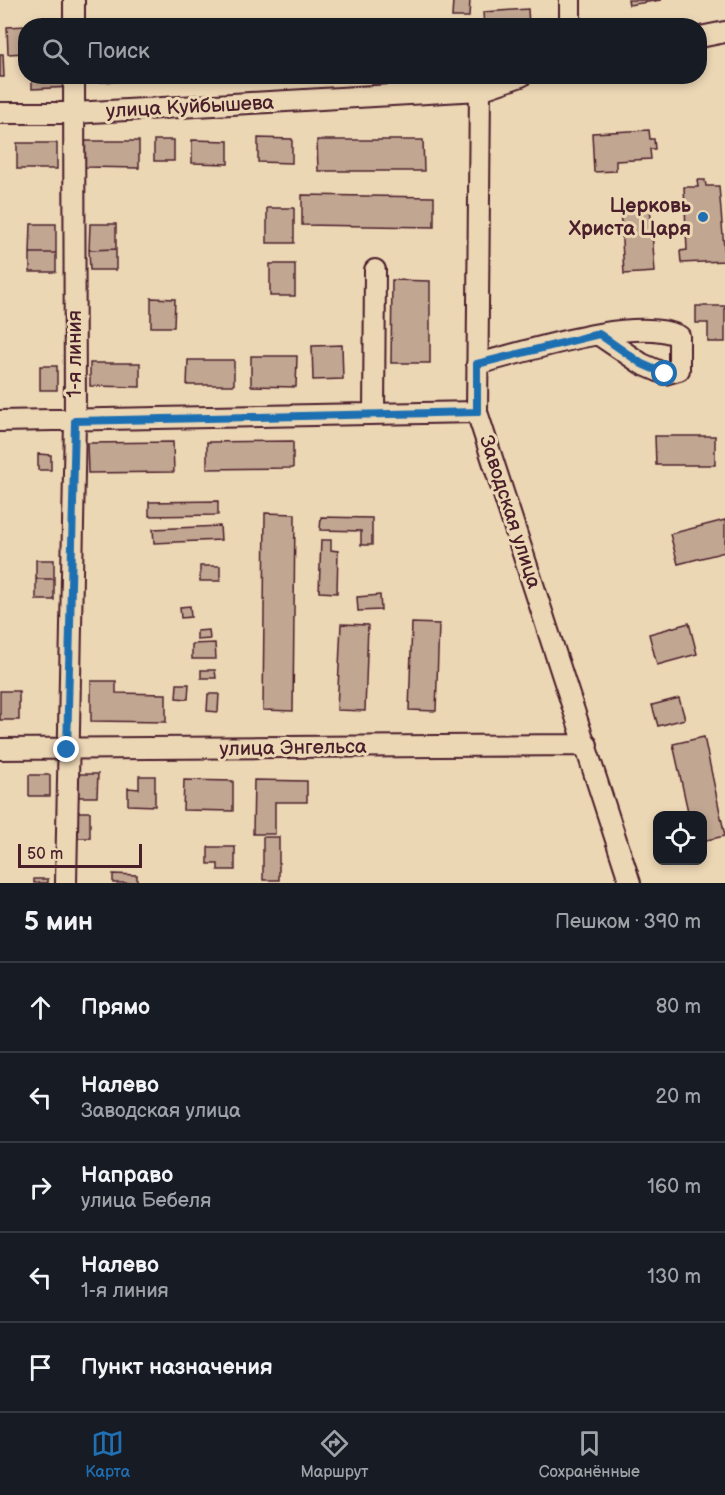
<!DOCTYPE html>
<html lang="ru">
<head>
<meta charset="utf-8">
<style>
	body { margin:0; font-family:"Balsamiq Sans",sans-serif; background:#20242c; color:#f1f3f6 }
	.controls { position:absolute; right:18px; bottom:18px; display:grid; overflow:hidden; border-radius:12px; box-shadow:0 3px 9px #0003 }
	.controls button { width:54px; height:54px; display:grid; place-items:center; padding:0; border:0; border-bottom:2px solid #363941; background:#171b24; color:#f1f3f6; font:30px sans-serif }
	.scale { position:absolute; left:18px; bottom:15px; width:124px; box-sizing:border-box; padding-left:6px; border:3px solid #4a1f2b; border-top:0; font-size:16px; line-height:21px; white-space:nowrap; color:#4a1f2b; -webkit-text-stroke:4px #ecd7b5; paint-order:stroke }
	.stop { position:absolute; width:18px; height:18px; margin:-14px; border:4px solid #1f6fb2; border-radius:50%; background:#fff }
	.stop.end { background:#1f6fb2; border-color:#fff; box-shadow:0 2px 6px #0008 }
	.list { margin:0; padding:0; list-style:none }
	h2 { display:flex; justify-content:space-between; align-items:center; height:78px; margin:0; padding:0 24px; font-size:26px }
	h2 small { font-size:20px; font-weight:400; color:#9ea1a6 }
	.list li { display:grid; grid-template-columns:39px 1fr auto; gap:18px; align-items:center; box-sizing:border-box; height:90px; padding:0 24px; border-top:2px solid #363941 }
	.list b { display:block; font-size:22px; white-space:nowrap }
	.list p { margin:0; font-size:20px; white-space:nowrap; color:#9ea1a6 }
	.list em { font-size:20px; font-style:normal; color:#9ea1a6 }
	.icon { flex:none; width:33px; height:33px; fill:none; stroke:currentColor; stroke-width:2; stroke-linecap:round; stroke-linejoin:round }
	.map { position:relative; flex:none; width:725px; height:883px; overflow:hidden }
	.search { position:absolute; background:#171b24; box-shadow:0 3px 9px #0003; left:18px; right:18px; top:18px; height:66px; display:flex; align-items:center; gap:15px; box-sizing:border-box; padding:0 21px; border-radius:24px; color:#9ea1a6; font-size:22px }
	.sheet { height:528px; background:#171b24 }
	nav { display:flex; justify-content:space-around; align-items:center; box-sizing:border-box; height:84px; border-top:2px solid #363941; background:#171b24; font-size:16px; color:#9ea1a6 }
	nav a { display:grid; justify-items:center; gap:3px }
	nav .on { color:#1f6fb2 }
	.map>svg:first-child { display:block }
	.building { fill:#c1a691; stroke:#4a1f2b; stroke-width:1.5 }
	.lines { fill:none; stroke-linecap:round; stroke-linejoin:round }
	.minor-casing { stroke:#4a1f2b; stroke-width:24 }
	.minor { stroke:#ecd7b5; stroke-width:20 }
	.route { stroke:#1f6fb2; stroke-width:8 }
	.poi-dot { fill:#1f6fb2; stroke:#ecd7b5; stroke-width:2 }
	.labels { text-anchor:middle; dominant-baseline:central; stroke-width:6; stroke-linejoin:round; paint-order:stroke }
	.street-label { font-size:20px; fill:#4a1f2b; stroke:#ecd7b5 }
	.poi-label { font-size:20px; font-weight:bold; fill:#4a1f2b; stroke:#ecd7b5; text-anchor:end }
</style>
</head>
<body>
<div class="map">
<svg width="725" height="883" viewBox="0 0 725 883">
	<rect width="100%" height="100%" fill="#ecd7b5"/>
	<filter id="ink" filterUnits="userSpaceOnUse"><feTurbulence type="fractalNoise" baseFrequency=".0167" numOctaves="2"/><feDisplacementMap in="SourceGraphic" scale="12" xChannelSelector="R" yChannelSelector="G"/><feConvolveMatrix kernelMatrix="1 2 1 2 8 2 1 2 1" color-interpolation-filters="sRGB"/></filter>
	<g filter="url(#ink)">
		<path class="building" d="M453 0H470L469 17H452Z
			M628 0H661L629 5Z
			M528 9 529 26H484L483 12Z
			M307 24 383 26H307Z
			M26 26V53L8 54 7 27Z
			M0 54H3L4 77H0Z
			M32 76H71L72 87 32 89Z
			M92 76H129V81L92 82Z
			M649 130 650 139H654L655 149H650L651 159 616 161V171L594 172 592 133Z
			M258 138 292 139V163L258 162Z
			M154 140H174V161H154Z
			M192 140 228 141V164L192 163Z
			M317 140H423L424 171H318Z
			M85 141H139V168L85 167Z
			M17 143H57V169H17Z
			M697 180H705L706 186H719L725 261 681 263 680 251 687 250 684 187H698Z
			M302 195 434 197V227L302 225Z
			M650 206 655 272 624 274 620 208Z
			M267 208H294V243H267Z
			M31 224H56V253H30Z
			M90 224H116V249L89 250Z
			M116 249V270H90L89 250Z
			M30 253H56V272H30Z
			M270 264H295V296H270Z
			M392 280 430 281V363H391Z
			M151 298 175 299 174 327H151Z
			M696 306H725V342H708V323H696Z
			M342 345 343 379 313 380 312 346Z
			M251 356H297L296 387 251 386Z
			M188 360H234V385H187Z
			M90 363H140V387L90 386Z
			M40 366H57V390H40Z
			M655 436H715V465H656Z
			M293 441V468L207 469V442Z
			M173 442 174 472 88 473 87 443Z
			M38 454 51 455V470H38Z
			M218 501V515L149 516V502Z
			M265 513 295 514 293 711 263 710Z
			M321 517 372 518V545H361V531L320 530Z
			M725 520V552L678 564 670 534Z
			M220 526 221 540 154 543 153 529Z
			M321 540H331V550L338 551 337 593 319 592Z
			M36 560H54V579H36Z
			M200 566H220V581H200Z
			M36 579H54V600H36Z
			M380 595 381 610 358 611 357 597Z
			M190 606 191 617 181 618 180 607Z
			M412 623 439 624 436 711 409 710Z
			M689 623 697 654 657 665 649 634Z
			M341 624 368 625 365 711 337 710Z
			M209 630 210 639 197 640V631Z
			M215 643 216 659H192V644Z
			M201 670H215L216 678H201Z
			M91 681H116V693L166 694V722L91 721Z
			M177 684H189L188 699 176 698Z
			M0 691H19V720H0Z
			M208 694H219L218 712 207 711Z
			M679 698 685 719 658 726 652 705Z
			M704 737 725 836 702 841V816H689L673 744Z
			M76 774H98L97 797H76Z
			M29 775H50V796H29Z
			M139 776H155V806L128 805V788L139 789Z
			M184 780 233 781V811L183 810Z
			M254 780 307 781V802H275V834H253Z
			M75 812H90V838H75Z
			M263 837H279V880H263Z
			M208 847H235V870H218V864H208Z
			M113 874 137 875V883H113Z
			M34 879H48V883H34Z"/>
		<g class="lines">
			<defs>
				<path id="minor" d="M74 26V0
					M570 26V0
					M700 37 725 32
					M480 90 477 412 630 883
					M0 113H74L480 90 521 76
					M477 364C526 352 634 315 679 336V370L665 374 642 364 599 335
					M374 414 375 270
					M0 421 477 412
					M0 749 587 745
					M66 883 75 421 74 76"/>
			</defs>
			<use href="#minor" class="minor-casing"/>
			<use href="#minor" class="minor"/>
		</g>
	</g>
	<g class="lines" filter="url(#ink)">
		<path class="route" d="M67 750 75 421 477 412V364L599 334 642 364 665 374"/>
	</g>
	<circle class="poi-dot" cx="703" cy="217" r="6"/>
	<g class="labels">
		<g class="street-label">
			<text transform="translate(190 107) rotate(-3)">улица Куйбышева</text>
			<text transform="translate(75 354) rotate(-90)">1-я линия</text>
			<text transform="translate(510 512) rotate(72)">Заводская улица</text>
			<text transform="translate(293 748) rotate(-1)">улица Энгельса</text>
		</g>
		<g class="poi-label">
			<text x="691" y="206">Церковь<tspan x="691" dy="23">Христа Царя</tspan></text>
		</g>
	</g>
</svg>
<div class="controls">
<button><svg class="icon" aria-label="locate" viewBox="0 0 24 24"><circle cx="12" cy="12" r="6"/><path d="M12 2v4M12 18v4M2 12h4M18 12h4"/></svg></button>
</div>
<div class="scale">50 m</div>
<div class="stop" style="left:665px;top:374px"></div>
<div class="stop end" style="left:67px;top:750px"></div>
<div class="search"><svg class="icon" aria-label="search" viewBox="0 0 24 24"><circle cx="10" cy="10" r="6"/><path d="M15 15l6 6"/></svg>Поиск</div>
</div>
<section class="sheet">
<h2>5 мин<small>Пешком · 390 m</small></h2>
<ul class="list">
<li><svg class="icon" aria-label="ahead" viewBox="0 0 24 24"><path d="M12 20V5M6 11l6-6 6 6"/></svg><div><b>Прямо</b></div><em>80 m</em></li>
<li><svg class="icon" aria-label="left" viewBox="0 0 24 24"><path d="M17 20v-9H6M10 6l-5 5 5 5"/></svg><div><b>Налево</b><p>Заводская улица</p></div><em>20 m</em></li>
<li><svg class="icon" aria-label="right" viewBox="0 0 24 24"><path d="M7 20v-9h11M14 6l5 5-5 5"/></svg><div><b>Направо</b><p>улица Бебеля</p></div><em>160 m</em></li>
<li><svg class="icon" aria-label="left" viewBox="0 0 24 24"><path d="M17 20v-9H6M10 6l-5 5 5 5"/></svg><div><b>Налево</b><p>1-я линия</p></div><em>130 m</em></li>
<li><svg class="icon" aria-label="arrive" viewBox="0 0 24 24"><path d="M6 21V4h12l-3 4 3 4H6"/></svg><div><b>Пункт назначения</b></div></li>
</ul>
</section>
<nav>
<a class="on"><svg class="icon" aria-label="map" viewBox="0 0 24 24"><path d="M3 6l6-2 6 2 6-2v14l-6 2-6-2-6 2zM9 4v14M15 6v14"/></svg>Карта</a>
<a><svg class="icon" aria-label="directions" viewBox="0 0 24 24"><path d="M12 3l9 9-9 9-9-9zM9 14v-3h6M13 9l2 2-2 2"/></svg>Маршрут</a>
<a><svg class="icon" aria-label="saved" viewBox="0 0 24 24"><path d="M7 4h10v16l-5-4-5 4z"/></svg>Сохранённые</a>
</nav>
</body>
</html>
